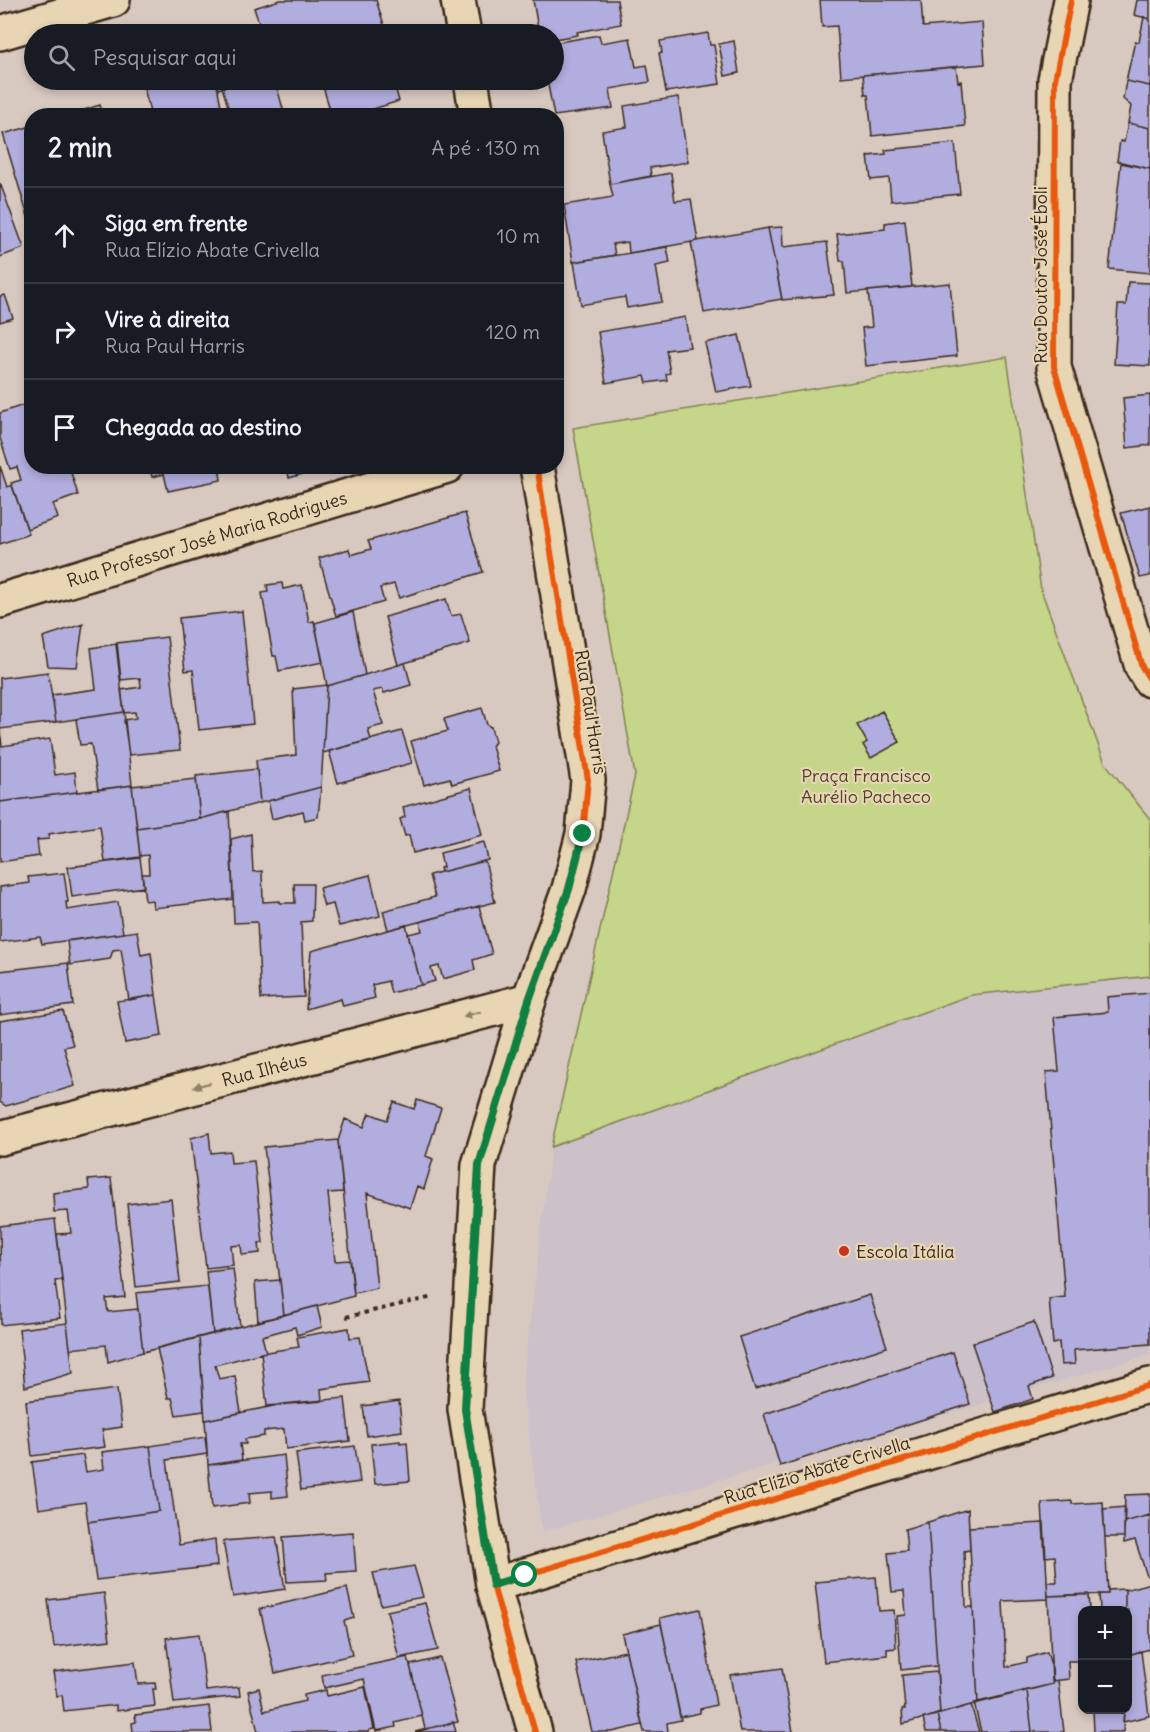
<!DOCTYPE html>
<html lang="pt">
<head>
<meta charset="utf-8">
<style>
	body { margin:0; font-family:Delius,sans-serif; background:#242831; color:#f1f3f6 }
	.controls { position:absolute; right:18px; bottom:18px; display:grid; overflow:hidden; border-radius:12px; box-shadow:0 3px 9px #0003 }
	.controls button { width:54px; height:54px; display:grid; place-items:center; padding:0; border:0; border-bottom:2px solid #363941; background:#171b24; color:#f1f3f6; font:30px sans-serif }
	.stop { position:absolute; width:18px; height:18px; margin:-14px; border:4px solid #0b8043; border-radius:50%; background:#fff }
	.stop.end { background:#0b8043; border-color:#fff; box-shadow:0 2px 6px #0008 }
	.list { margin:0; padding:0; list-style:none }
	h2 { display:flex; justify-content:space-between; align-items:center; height:78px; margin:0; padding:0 24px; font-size:26px }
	h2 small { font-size:20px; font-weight:400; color:#9ea1a6 }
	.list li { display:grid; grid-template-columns:39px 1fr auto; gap:18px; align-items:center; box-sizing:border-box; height:96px; padding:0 24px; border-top:2px solid #363941 }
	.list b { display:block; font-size:22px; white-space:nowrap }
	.list p { margin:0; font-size:20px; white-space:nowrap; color:#9ea1a6 }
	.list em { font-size:20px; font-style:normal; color:#9ea1a6 }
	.icon { flex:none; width:33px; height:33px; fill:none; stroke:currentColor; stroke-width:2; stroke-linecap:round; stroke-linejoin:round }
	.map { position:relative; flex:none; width:1150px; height:1732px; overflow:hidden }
	.search { position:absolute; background:#171b24; box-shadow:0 3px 9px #0003; left:24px; top:24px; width:540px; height:66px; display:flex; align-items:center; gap:15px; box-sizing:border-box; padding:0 21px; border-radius:33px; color:#9ea1a6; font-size:22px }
	.panel { position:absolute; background:#171b24; box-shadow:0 3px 9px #0003; left:24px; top:108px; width:540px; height:366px; border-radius:24px }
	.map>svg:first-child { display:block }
	.built { fill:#ccc1c9 }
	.green { fill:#c5d589; stroke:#808054; stroke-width:1.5 }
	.building { fill:#b1aedf; stroke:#3b2a1e; stroke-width:1.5 }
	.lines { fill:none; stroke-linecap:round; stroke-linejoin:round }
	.minor-casing { stroke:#3b2a1e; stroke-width:38 }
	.tertiary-casing { stroke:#3b2a1e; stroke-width:38 }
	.path { stroke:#3b2a1e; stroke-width:4; stroke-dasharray:4.5 4.5; stroke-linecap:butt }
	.minor { stroke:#e8d5b3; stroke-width:33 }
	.tertiary { stroke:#e8d5b3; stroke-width:33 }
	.cycleway-casing { stroke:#e8d5b3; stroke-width:10 }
	.cycleway { stroke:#e8590c; stroke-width:6 }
	.oneway { fill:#928068 }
	.route { stroke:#0b8043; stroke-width:8 }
	.poi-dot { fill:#c8321e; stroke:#e8d5b3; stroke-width:2 }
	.labels { text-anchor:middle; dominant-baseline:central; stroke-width:4.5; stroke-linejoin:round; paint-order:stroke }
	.street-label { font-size:18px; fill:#3b2a1e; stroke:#e8d5b3 }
	.park-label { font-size:18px; fill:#50442e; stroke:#e8d5b3 }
	.poi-label { font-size:18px; fill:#3b2a1e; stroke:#e8d5b3; text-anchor:start }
</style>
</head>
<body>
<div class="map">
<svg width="1150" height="1732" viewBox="0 0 1150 1732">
	<rect width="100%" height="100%" fill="#d8c9c0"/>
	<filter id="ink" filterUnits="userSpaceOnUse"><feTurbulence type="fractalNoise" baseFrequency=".0167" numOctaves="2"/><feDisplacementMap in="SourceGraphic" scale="12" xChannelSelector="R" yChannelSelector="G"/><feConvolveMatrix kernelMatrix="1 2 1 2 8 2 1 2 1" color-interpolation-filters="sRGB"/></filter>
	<g filter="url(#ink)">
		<path class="built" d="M1150 976V1355L542 1532 522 1386 551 1147 971 995Z"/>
		<path class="green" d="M1007 357 1041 590 1105 763 1150 819V976L971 995 551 1147 635 775 573 428Z"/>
		<path class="building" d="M280 0H376L387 34H252L262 32 254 8Z
			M533 0H617L621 24 577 32 578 35 554 39V34H539Z
			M820 0H921L923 27 982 22 985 64 841 77 837 26 822 27Z
			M1137 0H1150V19L1134 15Z
			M1144 17 1150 19V86L1126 81 1135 41 1139 42Z
			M708 33 710 45H714L720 84 666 92 659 53H662L660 41Z
			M599 35 601 43 630 38 636 67 647 65 650 82 610 89 613 108 554 116 547 80H554V43Z
			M734 41 739 73 725 76 719 44Z
			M956 67 958 82 961 81 965 126 872 136 868 95H865L863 75Z
			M142 80H216L223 116H151Z
			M216 80H248L218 89Z
			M248 80H275L285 116H231L222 87Z
			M321 80H393L399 101 351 116H332Z
			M1126 81 1150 86V128L1128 123 1131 106 1123 99Z
			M678 97 688 162 650 168 651 176 610 184 602 131 627 127 624 106Z
			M100 105 103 116H65Z
			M1128 123 1150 128V169L1117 161 1120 141 1124 142Z
			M32 126V230L3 134Z
			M955 143 960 194 891 201 889 178 871 180 868 156 886 154 885 150Z
			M1121 163 1150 169V273L1109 269Z
			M671 173 675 201 691 199 698 241 629 253 628 242 613 244 615 255 573 262 564 205 613 197 610 184Z
			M0 183 24 248 0 257Z
			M905 220 912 287 847 293 844 261H840L837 234 885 229V223Z
			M782 227 783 247 827 242 834 295 782 300 768 228Z
			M768 228 782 299 704 313 691 242Z
			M667 247 670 263 656 266 662 302 627 308 625 297 581 305 574 262Z
			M1128 282 1150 283V366L1114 364 1118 305H1126Z
			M950 283 957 356 866 366 862 328 872 327 868 291Z
			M5 295 13 318 0 322V296Z
			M685 317 690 347 666 350 670 373 666 374 667 380 647 383 645 376 606 383 598 332Z
			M739 335 751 386 716 392 705 343Z
			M1150 395V445L1127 448 1123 398Z
			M32 402V466H69L78 495 53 504 58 518 27 529 11 483 21 480 17 467 10 469 0 438V413Z
			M0 466 7 487 12 485 29 534 0 544Z
			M149 466H219L221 480 168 491 164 474 152 477Z
			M287 466H329L289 478Z
			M1150 506V576L1140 578 1121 513Z
			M465 513 483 572 399 598 394 584 380 588 384 602 336 616 319 558 349 549 351 555 371 549 368 541Z
			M282 583 283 589 302 585 309 622 314 621 323 662 279 671 276 656H273L262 593 268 592 267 585Z
			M446 599 451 616 461 614 470 643 398 665 385 617Z
			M242 611 253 724 199 730 193 670 185 671 179 618Z
			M353 612 365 675 327 686 315 623Z
			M83 624 77 667 48 666 43 637Z
			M167 637 180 750 129 755 124 720 136 718 135 712 124 713 121 690 141 687 140 678 121 680 117 643Z
			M116 644 124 712 56 722 52 695 96 689 91 648Z
			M405 663 411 685 384 693 382 689 373 691 383 725 368 729 371 740 323 753 327 686Z
			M48 672 56 722 0 729V678Z
			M327 685 321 787 260 803 256 760 296 755 293 689Z
			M482 708 487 725 491 727 495 742 492 746 499 771 452 784 450 778 424 785 411 741 448 731 444 719Z
			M882 711 900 742 871 758 863 745 867 742 857 725Z
			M124 712 132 785 98 790 91 744 80 745 76 719Z
			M0 729 2 746 50 739 55 775 75 772 77 792 0 802Z
			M402 731 412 763 338 783 329 751Z
			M257 769 260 803 200 819 196 776Z
			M196 779 200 819 137 828 132 786Z
			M132 785 140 857 105 862 100 826 49 834V839L37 840 39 856 0 862V802Z
			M321 787 318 817 305 820 303 811 272 819 268 801Z
			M471 788 482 835 413 853 409 835 405 836 400 819 405 817 403 807Z
			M229 811 233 899 153 908 152 900 145 901 142 874H149L148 855 140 856 137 828 200 819Z
			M251 834 253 872 262 871 263 902 280 901V903H295L294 884H313L312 921 301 922 304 997 261 999 257 922 234 923 231 839Z
			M484 842 488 860 441 872 440 868 443 867 440 853Z
			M140 858 144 887 72 897 68 867Z
			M485 861 495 902 388 930 383 911 435 897 429 875Z
			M64 873 68 902H66L67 910 118 902 123 933 42 944 40 937 0 942V887L29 883 28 877Z
			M370 875 380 916 339 926 333 904 324 906 319 888Z
			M479 906 492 954 473 960 475 970 443 979 439 966 431 968 435 981 421 985 408 934 422 931 420 922Z
			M406 925 421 985 391 993 388 981 372 985 375 998 343 1006 341 999 306 1009 311 951Z
			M137 931 141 955 151 953 156 995 129 1000 121 949 113 950 110 959 70 965 67 941Z
			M68 963 73 1005 0 1015V971Z
			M1150 993V1344L1074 1350 1075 1364 1061 1365 1059 1342 1053 1344 1049 1299 1065 1297 1046 1072 1059 1071 1054 1017 1108 1012 1107 997Z
			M156 995 162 1036 125 1043 117 1001Z
			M63 1011 73 1045 64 1047 75 1086 6 1106 0 1102V1021Z
			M417 1100 441 1108 426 1156 433 1159 424 1189 417 1186 410 1208 367 1193 377 1288 354 1293 338 1141 345 1119 364 1127 369 1113 387 1120 394 1102 414 1109Z
			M209 1133 211 1153 230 1151 231 1163 254 1161 263 1243H259L260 1253 242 1255 241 1245 231 1246 233 1265 206 1268 191 1138Z
			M338 1140 343 1192 328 1193 335 1261 350 1260 354 1296 284 1315 264 1147Z
			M111 1178 125 1297 106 1299 108 1312 138 1309 143 1352 108 1362 106 1345 70 1349 57 1234 71 1233 68 1211 54 1212 53 1193 89 1189 88 1180Z
			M171 1199 180 1282 136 1287 127 1204Z
			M55 1219 62 1280 55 1281 60 1318 1 1325 0 1226Z
			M233 1268 240 1326 213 1334 206 1271Z
			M280 1280 284 1315 258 1322 255 1282Z
			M208 1286 213 1334 143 1352 136 1293Z
			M870 1295 887 1347 755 1389 739 1337Z
			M317 1306 322 1327 297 1335 295 1327 262 1336 266 1352 215 1365 219 1379 235 1376 241 1413 205 1420 199 1337Z
			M1034 1322 1052 1378 1029 1386 1033 1399 995 1412 972 1343Z
			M67 1323 73 1373 25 1387 19 1329Z
			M349 1328 350 1338 360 1337 369 1382 321 1389 322 1401 267 1406 261 1353 299 1347 297 1337Z
			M199 1337 204 1411 176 1415 172 1398H168L157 1348Z
			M953 1352 970 1404 780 1466 764 1414Z
			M117 1389 122 1427 102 1430 105 1447 32 1456 26 1401Z
			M345 1398 350 1441 286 1449 284 1429 264 1431V1436L245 1439 246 1444H240L242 1460 208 1465 205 1420 283 1404Z
			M399 1401 402 1431 367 1436 363 1406Z
			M205 1437 207 1454 167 1460 179 1545 215 1539 217 1566 96 1580 88 1522 159 1511 150 1446Z
			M400 1441V1443L407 1442 410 1481 375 1484 371 1444Z
			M150 1446 159 1511 88 1522 85 1502 39 1509 32 1462 83 1455 86 1472 104 1469 102 1452Z
			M355 1446 360 1482 301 1490 296 1453Z
			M284 1455 288 1496 272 1498V1491L249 1493 250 1503 212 1508 208 1465Z
			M1150 1494V1515L1124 1522 1125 1495Z
			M1072 1501V1504L1103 1502 1108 1594 1048 1596 1047 1582H1057L1055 1556 1045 1557 1042 1503Z
			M1125 1507 1124 1537H1105L1103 1509Z
			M968 1509 970 1550 964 1551 966 1607H973L978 1703 940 1714 928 1522Z
			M1150 1515V1575L1147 1576 1135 1540 1124 1543V1522Z
			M928 1522 937 1666 901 1670 897 1616 906 1615 904 1591 892 1592 888 1553 907 1551 905 1529Z
			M1044 1523 1048 1599 1003 1601 1006 1667 1027 1662V1658L1047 1652 1052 1668 1053 1684 978 1703 969 1527Z
			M353 1532 356 1571 326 1573 327 1580 287 1582 283 1537Z
			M276 1537 285 1589 233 1597 223 1541Z
			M414 1566 423 1597 381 1605 373 1573Z
			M876 1577 879 1611 894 1610 896 1648 887 1649V1655L824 1662 815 1582Z
			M1150 1583V1649L1128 1655V1610H1125V1590Z
			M347 1588 354 1618 344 1621 352 1655 275 1673 260 1609Z
			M1125 1589V1610H1100L1099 1594H1108V1590Z
			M104 1593 110 1640 54 1647 48 1600Z
			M1089 1594 1090 1610H1082V1661H1068L1069 1679 1052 1681 1048 1596Z
			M425 1603 438 1650 399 1658 387 1611Z
			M700 1609 716 1705 700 1709V1713L680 1717 660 1618Z
			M661 1624 681 1720 667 1723 668 1732H644L622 1634Z
			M199 1634 206 1691 239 1687 240 1696 174 1703 166 1638Z
			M626 1651 642 1725 612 1732H592L576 1662Z
			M1141 1651 1149 1716 1123 1722 1124 1710H1128V1655Z
			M408 1657 422 1716 395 1723 396 1727 376 1731 364 1679 324 1688 322 1675Z
			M440 1658 458 1722 425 1729 410 1665Z
			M135 1662 138 1684 155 1683 156 1689H153L155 1706 116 1711V1705L64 1711 62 1695 57 1696 53 1672Z
			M782 1668 793 1732H740L730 1675Z
			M937 1672 940 1714 903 1724 902 1709H905L902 1675Z
			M1058 1680 1064 1732H1032L1027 1690 1053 1684 1052 1681Z
			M365 1687 374 1729 369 1730V1732H258L248 1691 259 1688 264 1711 305 1701 304 1695 326 1690 327 1696Z
			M1027 1690 1032 1732H981L974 1703Z
			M971 1705 979 1732H941L937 1714Z
			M209 1706 212 1732H133L132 1723 136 1722 135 1715Z
			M1093 1710H1124L1123 1732H1094Z
			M937 1714 941 1732H926L923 1719Z
			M453 1722 456 1732H415Z"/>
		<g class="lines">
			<defs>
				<g id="minor">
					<path d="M1071 0 1055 80 1054 367 1142 667 1150 680"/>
					<path d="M0 33 113 0"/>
					<path id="s1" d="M0 601 447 466"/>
					<path id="s2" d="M0 1138 529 1000"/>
					<path d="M493 1585 1150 1385"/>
				</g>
				<path id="tertiary" d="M458 0 464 34
					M471 80 477 116
					M535 1732 493 1585 465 1409 479 1165 529 1000 569 889 583 834 588 780 537 466"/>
			</defs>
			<use href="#minor" class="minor-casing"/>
			<use href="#tertiary" class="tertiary-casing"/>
			<path class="path" d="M346 1317 433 1297"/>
			<use href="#minor" class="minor"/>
			<use href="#tertiary" class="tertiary"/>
			<defs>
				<path id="cycleway" d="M1071 0 1055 80 1054 367 1142 667 1150 680
					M493 1585 1150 1385
					M535 1732 493 1585 465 1409 479 1165 529 1000 569 889 583 834 588 780 537 466"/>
			</defs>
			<use href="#cycleway" class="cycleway-casing"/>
			<use href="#cycleway" class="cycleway"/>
		</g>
		<defs><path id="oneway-solid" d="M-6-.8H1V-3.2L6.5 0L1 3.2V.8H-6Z" transform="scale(1.5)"/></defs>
		<g class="oneway">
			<use href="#oneway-solid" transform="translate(472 1014) rotate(165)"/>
			<use href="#oneway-solid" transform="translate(202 1085) rotate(165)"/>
		</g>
	</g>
	<g class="lines" filter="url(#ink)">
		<path class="route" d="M525 1575 493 1585 465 1409 479 1165 529 1000 569 889 583 834"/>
	</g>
	<circle class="poi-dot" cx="844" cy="1251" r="6"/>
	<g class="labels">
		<g class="street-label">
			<text transform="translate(1040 275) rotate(-90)">Rua Doutor José Éboli</text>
			<text stroke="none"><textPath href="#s1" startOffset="216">Rua Professor José Maria Rodrigues</textPath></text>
			<text transform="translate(591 712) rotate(81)">Rua Paul Harris</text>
			<text stroke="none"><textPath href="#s2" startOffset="273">Rua Ilhéus</textPath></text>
			<text transform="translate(817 1470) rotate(-17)">Rua Elízio Abate Crivella</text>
		</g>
		<g class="park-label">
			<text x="866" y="775">Praça Francisco<tspan x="866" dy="21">Aurélio Pacheco</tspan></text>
		</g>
		<g class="poi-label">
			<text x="856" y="1251">Escola Itália</text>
		</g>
	</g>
</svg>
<div class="controls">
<button>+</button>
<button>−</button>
</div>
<div class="stop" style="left:525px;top:1575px"></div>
<div class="stop end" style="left:583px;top:834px"></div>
<div class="search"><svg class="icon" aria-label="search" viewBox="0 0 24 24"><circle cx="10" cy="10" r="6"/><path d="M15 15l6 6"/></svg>Pesquisar aqui</div>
<section class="panel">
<h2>2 min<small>A pé · 130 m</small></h2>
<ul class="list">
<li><svg class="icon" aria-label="ahead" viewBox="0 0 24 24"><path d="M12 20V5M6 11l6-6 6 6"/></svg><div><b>Siga em frente</b><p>Rua Elízio Abate Crivella</p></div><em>10 m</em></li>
<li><svg class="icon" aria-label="right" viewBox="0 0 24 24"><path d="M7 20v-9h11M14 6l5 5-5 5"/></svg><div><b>Vire à direita</b><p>Rua Paul Harris</p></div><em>120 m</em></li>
<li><svg class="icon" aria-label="arrive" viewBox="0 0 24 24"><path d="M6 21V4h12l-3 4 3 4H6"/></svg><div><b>Chegada ao destino</b></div></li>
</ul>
</section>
</div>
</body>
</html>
